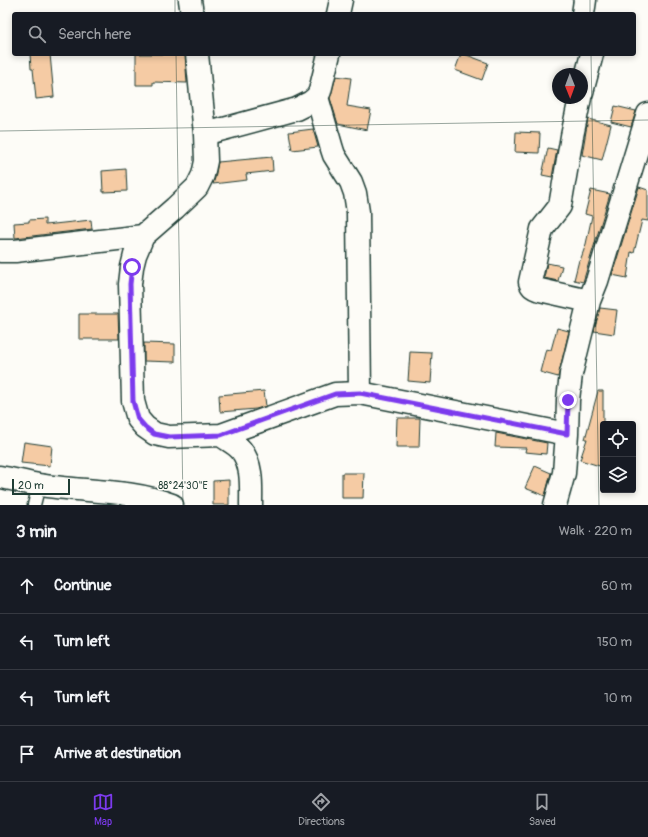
<!DOCTYPE html>
<html lang="en">
<head>
<meta charset="utf-8">
<style>
	body { margin:0; font-family:Pangolin,sans-serif; background:#20242c; color:#f1f3f6 }
	.controls { position:absolute; right:12px; bottom:12px; display:grid; overflow:hidden; border-radius:4px; box-shadow:0 2px 6px #0003 }
	.controls button { width:36px; height:36px; display:grid; place-items:center; padding:0; border:0; border-bottom:1px solid #363941; background:#171b24; color:#f1f3f6; font:20px sans-serif }
	.compass { position:absolute; left:552px; top:68px; width:36px; height:36px; border-radius:50%; background:#171b24; box-shadow:0 2px 6px #0003; rotate:179deg }
	.scale { position:absolute; left:12px; bottom:10px; width:58px; box-sizing:border-box; padding-left:4px; border:2px solid #1f3d34; border-top:0; font-size:11px; line-height:14px; white-space:nowrap; color:#1f3d34; -webkit-text-stroke:3px #fdfcf7; paint-order:stroke }
	.stop { position:absolute; width:12px; height:12px; margin:-9px; border:3px solid #7c3aed; border-radius:50%; background:#fff }
	.stop.end { background:#7c3aed; border-color:#fff; box-shadow:0 1px 4px #0008 }
	.list { margin:0; padding:0; list-style:none }
	h2 { display:flex; justify-content:space-between; align-items:center; height:52px; margin:0; padding:0 16px; font-size:17px }
	h2 small { font-size:13px; font-weight:400; color:#9ea1a6 }
	.list li { display:grid; grid-template-columns:26px 1fr auto; gap:12px; align-items:center; box-sizing:border-box; height:56px; padding:0 16px; border-top:1px solid #363941 }
	.list b { display:block; font-size:15px; white-space:nowrap }
	.list em { font-size:13px; font-style:normal; color:#9ea1a6 }
	.icon { flex:none; width:22px; height:22px; fill:none; stroke:currentColor; stroke-width:2; stroke-linecap:round; stroke-linejoin:round }
	.map { position:relative; flex:none; width:648px; height:505px; overflow:hidden }
	.search { position:absolute; background:#171b24; box-shadow:0 2px 6px #0003; left:12px; right:12px; top:12px; height:44px; display:flex; align-items:center; gap:10px; box-sizing:border-box; padding:0 14px; border-radius:4px; color:#9ea1a6; font-size:15px }
	.sheet { height:276px; background:#171b24 }
	nav { display:flex; justify-content:space-around; align-items:center; box-sizing:border-box; height:56px; border-top:1px solid #363941; background:#171b24; font-size:11px; color:#9ea1a6 }
	nav a { display:grid; justify-items:center; gap:2px }
	nav .on { color:#7c3aed }
	.map>svg:first-child { display:block }
	.building { fill:#f5cba4; stroke:#1f3d34 }
	.lines { fill:none; stroke-linecap:round; stroke-linejoin:round }
	.service-casing { stroke:#1f3d34; stroke-width:15 }
	.minor-casing { stroke:#1f3d34; stroke-width:25 }
	.service { stroke:#fdfcf7; stroke-width:12 }
	.minor { stroke:#fdfcf7; stroke-width:22 }
	.route { stroke:#7c3aed; stroke-width:5 }
	.ticks { fill:none; stroke:#1f3d34; stroke-width:1; stroke-opacity:0.45 }
	.ticks-label { font-size:10px; text-anchor:middle; fill:#1f3d34; stroke:#fdfcf7; stroke-width:3; stroke-linejoin:round; paint-order:stroke }
</style>
</head>
<body>
<div class="map">
<svg width="648" height="505" viewBox="0 0 648 505">
	<rect width="100%" height="100%" fill="#fdfcf7"/>
	<filter id="ink" filterUnits="userSpaceOnUse"><feTurbulence type="fractalNoise" baseFrequency=".025" numOctaves="2"/><feDisplacementMap in="SourceGraphic" scale="8" xChannelSelector="R" yChannelSelector="G"/><feConvolveMatrix kernelMatrix="1 2 1 2 8 2 1 2 1" color-interpolation-filters="sRGB"/></filter>
	<g filter="url(#ink)">
		<path class="building" d="M30 54H50L54 97 36 99 33 69H31Z
			M136 54H185L187 83 153 82V85H136Z
			M461 54H464L488 63 482 80 455 70Z
			M336 76 351 78 347 106 371 110 367 130 338 124 330 98Z
			M615 106 636 111 631 127 611 122Z
			M588 119 611 125 602 160 582 155Z
			M313 129 318 147 292 150 289 132Z
			M516 132 540 133 539 153 515 152Z
			M548 148 557 150 552 177 542 175Z
			M272 157 273 171 246 174 247 180 213 184 215 178 218 162Z
			M126 169 127 191 103 192 102 171Z
			M639 187 648 190V221L642 220 634 253 631 252 627 278 612 275Z
			M591 190 610 194 583 282 574 280 579 260 580 261 586 244 592 216 585 214Z
			M45 219V225L91 220 92 229 15 238 14 223 29 222V220Z
			M547 263 562 266 558 281 544 278Z
			M600 308 617 310 614 334 594 331Z
			M79 314H118L119 339H79Z
			M557 328 569 331 558 377 540 372 546 349 551 350Z
			M144 343 175 344V362L144 361Z
			M410 352 432 353 430 383 408 381Z
			M264 391 266 406 256 409 220 412 219 395Z
			M598 391H603V467L580 460 587 439H585Z
			M397 418H420L419 447H396Z
			M496 433 547 443 546 454 525 452 526 448 495 447Z
			M24 442 52 446 50 466 21 463Z
			M535 466 551 473 545 496 525 488Z
			M342 473H364L363 498H342Z
			M229 480V505H213V481Z"/>
		<g class="lines">
			<defs>
				<path id="service" d="M34 505 39 485"/>
				<path id="minor" d="M190 0 192 14
					M338 14 341 0
					M583 14 585 0
					M197 54 205 134 206 161 203 175 197 187 175 208 143 236 135 255 132 267 130 284 133 401 138 419 145 427 155 434 169 437 221 435C227 440 236 444 241 450 253 465 251 487 251 505
					M582 92 592 54
					M317 97 332 149 334 155 351 182 355 193 358 212 360 393
					M580 98 572 136 560 206 542 229 530 282C532 288 535 288 540 290L589 301
					M205 134 297 109 311 102 317 97 320 91 329 54
					M0 251H15L143 236
					M221 435 335 394 360 393 567 434
					M0 477C13 479 26 483 39 485 83 492 130 489 172 505
					M555 505 564 473 565 459 567 434 568 400 571 374 589 301 597 281 648 114"/>
			</defs>
			<use href="#service" class="service-casing"/>
			<use href="#minor" class="minor-casing"/>
			<use href="#service" class="service"/>
			<use href="#minor" class="minor"/>
		</g>
	</g>
	<g class="lines" filter="url(#ink)">
		<path class="route" d="M132 267 130 284 133 401 138 419 145 427 154 434 169 437 221 435 335 394 360 393 567 434 568 400"/>
	</g>
	<path class="ticks" d="M175 0V14M590 0V14M176 54 183 505M591 54 599 505M0 131 648 120"/>
	<g class="ticks-label">
		<text x="183" y="489">88°24'30"E</text>
	</g>
</svg>
<div class="controls">
<button><svg class="icon" aria-label="locate" viewBox="0 0 24 24"><circle cx="12" cy="12" r="6"/><path d="M12 2v4M12 18v4M2 12h4M18 12h4"/></svg></button>
<button><svg class="icon" aria-label="layers" viewBox="0 0 24 24"><path d="M12 4l9 5-9 5-9-5zM3 14l9 5 9-5"/></svg></button>
</div>
<svg class="compass" viewBox="-18 -18 36 36"><path d="M0-13l5 13h-10z" fill="#e53935"/><path d="M0 13l5-13h-10z" fill="#9ea1a6"/></svg>
<div class="scale">20 m</div>
<div class="stop" style="left:132px;top:267px"></div>
<div class="stop end" style="left:568px;top:400px"></div>
<div class="search"><svg class="icon" aria-label="search" viewBox="0 0 24 24"><circle cx="10" cy="10" r="6"/><path d="M15 15l6 6"/></svg>Search here</div>
</div>
<section class="sheet">
<h2>3 min<small>Walk · 220 m</small></h2>
<ul class="list">
<li><svg class="icon" aria-label="ahead" viewBox="0 0 24 24"><path d="M12 20V5M6 11l6-6 6 6"/></svg><div><b>Continue</b></div><em>60 m</em></li>
<li><svg class="icon" aria-label="left" viewBox="0 0 24 24"><path d="M17 20v-9H6M10 6l-5 5 5 5"/></svg><div><b>Turn left</b></div><em>150 m</em></li>
<li><svg class="icon" aria-label="left" viewBox="0 0 24 24"><path d="M17 20v-9H6M10 6l-5 5 5 5"/></svg><div><b>Turn left</b></div><em>10 m</em></li>
<li><svg class="icon" aria-label="arrive" viewBox="0 0 24 24"><path d="M6 21V4h12l-3 4 3 4H6"/></svg><div><b>Arrive at destination</b></div></li>
</ul>
</section>
<nav>
<a class="on"><svg class="icon" aria-label="map" viewBox="0 0 24 24"><path d="M3 6l6-2 6 2 6-2v14l-6 2-6-2-6 2zM9 4v14M15 6v14"/></svg>Map</a>
<a><svg class="icon" aria-label="directions" viewBox="0 0 24 24"><path d="M12 3l9 9-9 9-9-9zM9 14v-3h6M13 9l2 2-2 2"/></svg>Directions</a>
<a><svg class="icon" aria-label="saved" viewBox="0 0 24 24"><path d="M7 4h10v16l-5-4-5 4z"/></svg>Saved</a>
</nav>
</body>
</html>
